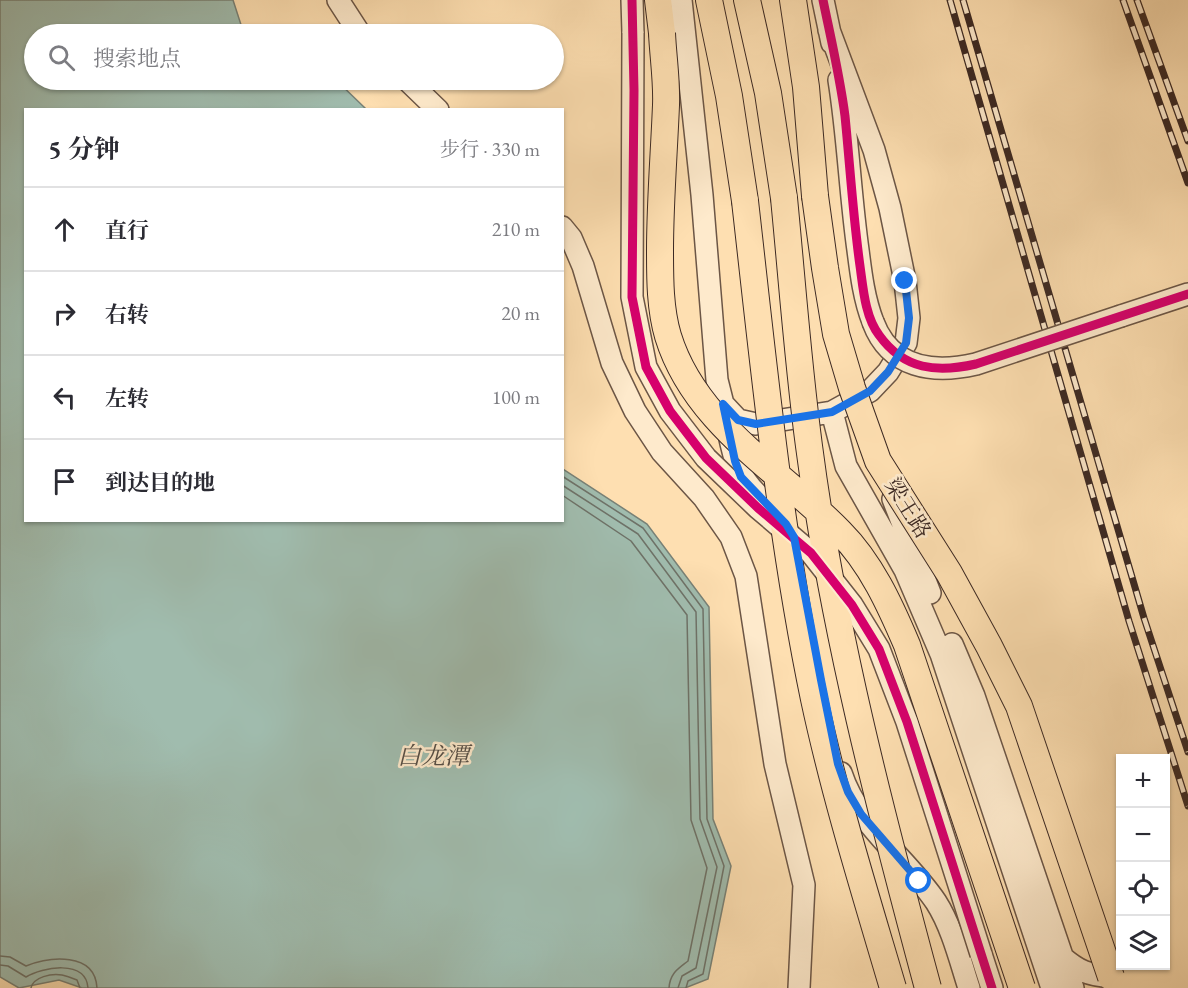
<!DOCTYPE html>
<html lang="zh">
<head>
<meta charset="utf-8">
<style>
	body { margin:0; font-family:"EB Garamond","Noto Serif SC",serif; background:#f2f2f3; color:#2b2b33 }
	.controls { position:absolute; right:18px; bottom:18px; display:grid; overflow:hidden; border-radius:0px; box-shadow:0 2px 4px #0004 }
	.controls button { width:54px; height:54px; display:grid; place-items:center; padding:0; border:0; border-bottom:2px solid #e1e1e2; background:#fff; color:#2b2b33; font:30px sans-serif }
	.stop { position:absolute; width:18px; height:18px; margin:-14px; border:4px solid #1a73e8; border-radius:50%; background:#fff }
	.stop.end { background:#1a73e8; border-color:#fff; box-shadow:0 2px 6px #0008 }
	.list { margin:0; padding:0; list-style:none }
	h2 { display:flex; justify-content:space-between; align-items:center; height:78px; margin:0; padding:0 24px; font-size:26px }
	h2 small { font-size:20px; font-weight:400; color:#7c7c81 }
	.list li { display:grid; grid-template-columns:39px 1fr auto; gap:18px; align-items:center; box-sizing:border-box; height:84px; padding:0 24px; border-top:2px solid #e1e1e2 }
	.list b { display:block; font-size:22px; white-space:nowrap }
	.list em { font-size:20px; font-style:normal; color:#7c7c81 }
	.icon { flex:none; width:33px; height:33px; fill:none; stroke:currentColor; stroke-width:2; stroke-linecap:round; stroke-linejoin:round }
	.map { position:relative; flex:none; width:1188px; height:988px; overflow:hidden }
	.search { position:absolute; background:#fff; box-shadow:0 2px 4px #0004; left:24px; top:24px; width:540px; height:66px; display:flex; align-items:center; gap:15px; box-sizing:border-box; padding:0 21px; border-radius:33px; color:#7c7c81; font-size:22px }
	.panel { position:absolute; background:#fff; box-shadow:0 2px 4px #0004; left:24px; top:108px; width:540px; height:414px; border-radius:0px }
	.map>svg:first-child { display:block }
	.water { fill:#a0bcae; stroke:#788176; stroke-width:1.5 }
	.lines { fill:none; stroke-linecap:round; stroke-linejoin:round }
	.shore { stroke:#6e7268; stroke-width:1.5 }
	.minor-casing { stroke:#6c5646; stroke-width:24 }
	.major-casing { stroke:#3c2923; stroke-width:28 }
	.minor { stroke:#feeacc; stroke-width:21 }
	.major { stroke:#fedfb1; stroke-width:26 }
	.rail-casing { stroke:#3c2923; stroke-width:7 }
	.rail { stroke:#feeacc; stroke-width:4.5; stroke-dasharray:14; stroke-linecap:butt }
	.minor-bridge-casing { stroke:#6c5646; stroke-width:24; stroke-linecap:butt }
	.major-bridge-casing { stroke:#3c2923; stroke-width:28; stroke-linecap:butt }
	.minor-bridge { stroke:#feeacc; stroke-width:21 }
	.major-bridge { stroke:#fedfb1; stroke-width:26 }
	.cycleway-casing { stroke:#feeacc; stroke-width:13 }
	.cycleway { stroke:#d6006c; stroke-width:9 }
	.route { stroke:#1a73e8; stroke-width:8 }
	.labels { text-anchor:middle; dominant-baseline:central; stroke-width:5; stroke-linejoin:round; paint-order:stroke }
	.street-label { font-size:22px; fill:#3c2923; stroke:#feeacc }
	.water-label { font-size:24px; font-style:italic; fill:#554e46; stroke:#feeacc }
</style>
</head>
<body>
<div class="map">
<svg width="1188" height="988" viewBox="0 0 1188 988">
	<rect width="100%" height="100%" fill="#fedfb1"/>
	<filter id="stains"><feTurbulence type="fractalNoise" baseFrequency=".00333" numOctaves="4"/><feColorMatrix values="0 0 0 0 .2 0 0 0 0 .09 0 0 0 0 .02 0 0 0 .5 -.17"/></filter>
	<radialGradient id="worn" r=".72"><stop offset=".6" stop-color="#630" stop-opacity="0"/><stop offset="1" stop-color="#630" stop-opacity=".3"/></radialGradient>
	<path class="water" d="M0 0H233L244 34H34V80H336L366 109 26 110V520H562L563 469 647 524 709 607 713 819 731 866 708 979 685 988H82L59 980 19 988 0 977Z"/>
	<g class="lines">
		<path class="shore" d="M562 476 643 528 703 609 707 819 724 866 703 974 688 981 686 988
			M562 485 638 534 696 612 700 819 717 867 696 968 682 976 678 988
			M562 495 631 541 687 615 691 820 707 868 688 961C678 969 670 973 669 988
			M0 956 10 957 26 966C49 957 95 951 97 988
			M0 965 8 966 26 977C42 967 86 959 88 988
			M31 988C33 977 52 973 62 975 67 976 72 978 77 980L80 988"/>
		<defs>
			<path id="minor" d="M338 0 360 34
				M632 0 633 33
				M681 0 702 195 717 380 723 404 738 420 756 424 832 412 870 391 888 372 906 343 909 318 905 281 890 208 874 150 829 30
				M823 0 832 43
				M407 80 438 110
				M839 80C848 136 850 193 858 250 861 274 864 299 873 322
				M562 227 571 238 583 266 612 363 635 411 662 452 704 498 731 537 746 576 775 764 804 885 799 988
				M1121 316 1188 294
				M832 412 846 466 905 570 941 654 1052 988
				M727 425C734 458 736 475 761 498
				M893 499 930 593
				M952 644 974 696 1073 988
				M841 773C858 826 906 857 936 902 952 927 960 960 969 988
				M981 954 992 988
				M1061 956C1078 971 1088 975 1111 977"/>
			<path id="major" d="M658 0 662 33
				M709 0 729 96 745 201
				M747 0 768 93 784 198
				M793 0 806 87 815 196"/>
		</defs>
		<use href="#minor" class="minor-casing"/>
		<use href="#major" class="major-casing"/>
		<use href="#minor" class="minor"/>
		<use href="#major" class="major"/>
		<defs>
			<path id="rail" d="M950 0 1129 621 1188 806
				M963 0 1144 618 1188 752
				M1123 0 1188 183
				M1137 0 1188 141"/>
		</defs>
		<use href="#rail" class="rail-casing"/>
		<use href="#rail" class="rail"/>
		<defs>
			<path id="minor-bridge" d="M633 33 632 297 646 367 670 411 706 458 758 508 811 553 852 605 879 649 907 722 981 954
				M873 322C890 368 933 374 976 364L1121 316"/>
			<path id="major-bridge" d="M662 33C663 56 667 81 666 105 664 154 660 202 660 251 660 279 660 309 668 336 695 424 780 470 840 532 871 563 890 605 907 645L1022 988
				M815 196 825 268 836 334 852 388 878 461 949 573 989 646 1019 706 1111 977
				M784 198C792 280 798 364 809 446 833 630 880 810 928 988
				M745 201C764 368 780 535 814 699 835 797 865 893 893 988"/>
		</defs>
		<use href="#minor-bridge" class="minor-bridge-casing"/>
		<use href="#major-bridge" class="major-bridge-casing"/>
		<use href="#minor-bridge" class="minor-bridge"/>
		<use href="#major-bridge" class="major-bridge"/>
		<defs>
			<path id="cycleway" d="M632 0 634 90 632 297 646 367 670 411 706 458 758 508 811 553 852 605 879 649 907 722 992 988
				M823 0C831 39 840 77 845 116 850 166 853 216 860 266 863 287 865 317 879 335 904 370 937 373 976 364L1188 294"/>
		</defs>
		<use href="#cycleway" class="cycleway-casing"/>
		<use href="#cycleway" class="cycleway"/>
	</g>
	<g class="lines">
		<path class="route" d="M905 281 909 318 906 343 888 372 870 391 832 412 756 424 738 420 723 404 735 461 741 477 786 524 794 537 821 680 838 764 848 792 861 814 919 881"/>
	</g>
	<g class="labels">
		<g class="street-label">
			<text transform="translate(908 508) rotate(58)">梁王路</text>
		</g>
		<g class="water-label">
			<text x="433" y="755">白龙潭</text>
		</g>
	</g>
	<rect width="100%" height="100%" filter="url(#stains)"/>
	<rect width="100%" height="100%" fill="url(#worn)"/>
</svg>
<div class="controls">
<button>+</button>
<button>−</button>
<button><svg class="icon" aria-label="locate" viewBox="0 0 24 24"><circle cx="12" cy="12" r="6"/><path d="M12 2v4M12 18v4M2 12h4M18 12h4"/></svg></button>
<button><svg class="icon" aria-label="layers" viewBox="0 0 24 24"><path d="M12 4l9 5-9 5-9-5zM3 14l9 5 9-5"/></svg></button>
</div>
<div class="stop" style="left:919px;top:881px"></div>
<div class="stop end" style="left:905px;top:281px"></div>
<div class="search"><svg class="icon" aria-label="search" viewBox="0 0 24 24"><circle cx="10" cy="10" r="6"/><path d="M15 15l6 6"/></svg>搜索地点</div>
<section class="panel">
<h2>5 分钟<small>步行 · 330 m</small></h2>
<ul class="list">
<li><svg class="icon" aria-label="ahead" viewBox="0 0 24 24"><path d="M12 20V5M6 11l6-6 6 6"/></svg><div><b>直行</b></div><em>210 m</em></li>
<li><svg class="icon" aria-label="right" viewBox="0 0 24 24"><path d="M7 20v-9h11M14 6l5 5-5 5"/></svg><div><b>右转</b></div><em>20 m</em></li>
<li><svg class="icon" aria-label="left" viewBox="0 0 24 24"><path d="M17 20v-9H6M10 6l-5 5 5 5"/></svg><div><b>左转</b></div><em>100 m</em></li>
<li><svg class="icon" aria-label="arrive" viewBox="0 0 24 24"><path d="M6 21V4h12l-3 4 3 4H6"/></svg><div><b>到达目的地</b></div></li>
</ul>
</section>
</div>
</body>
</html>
